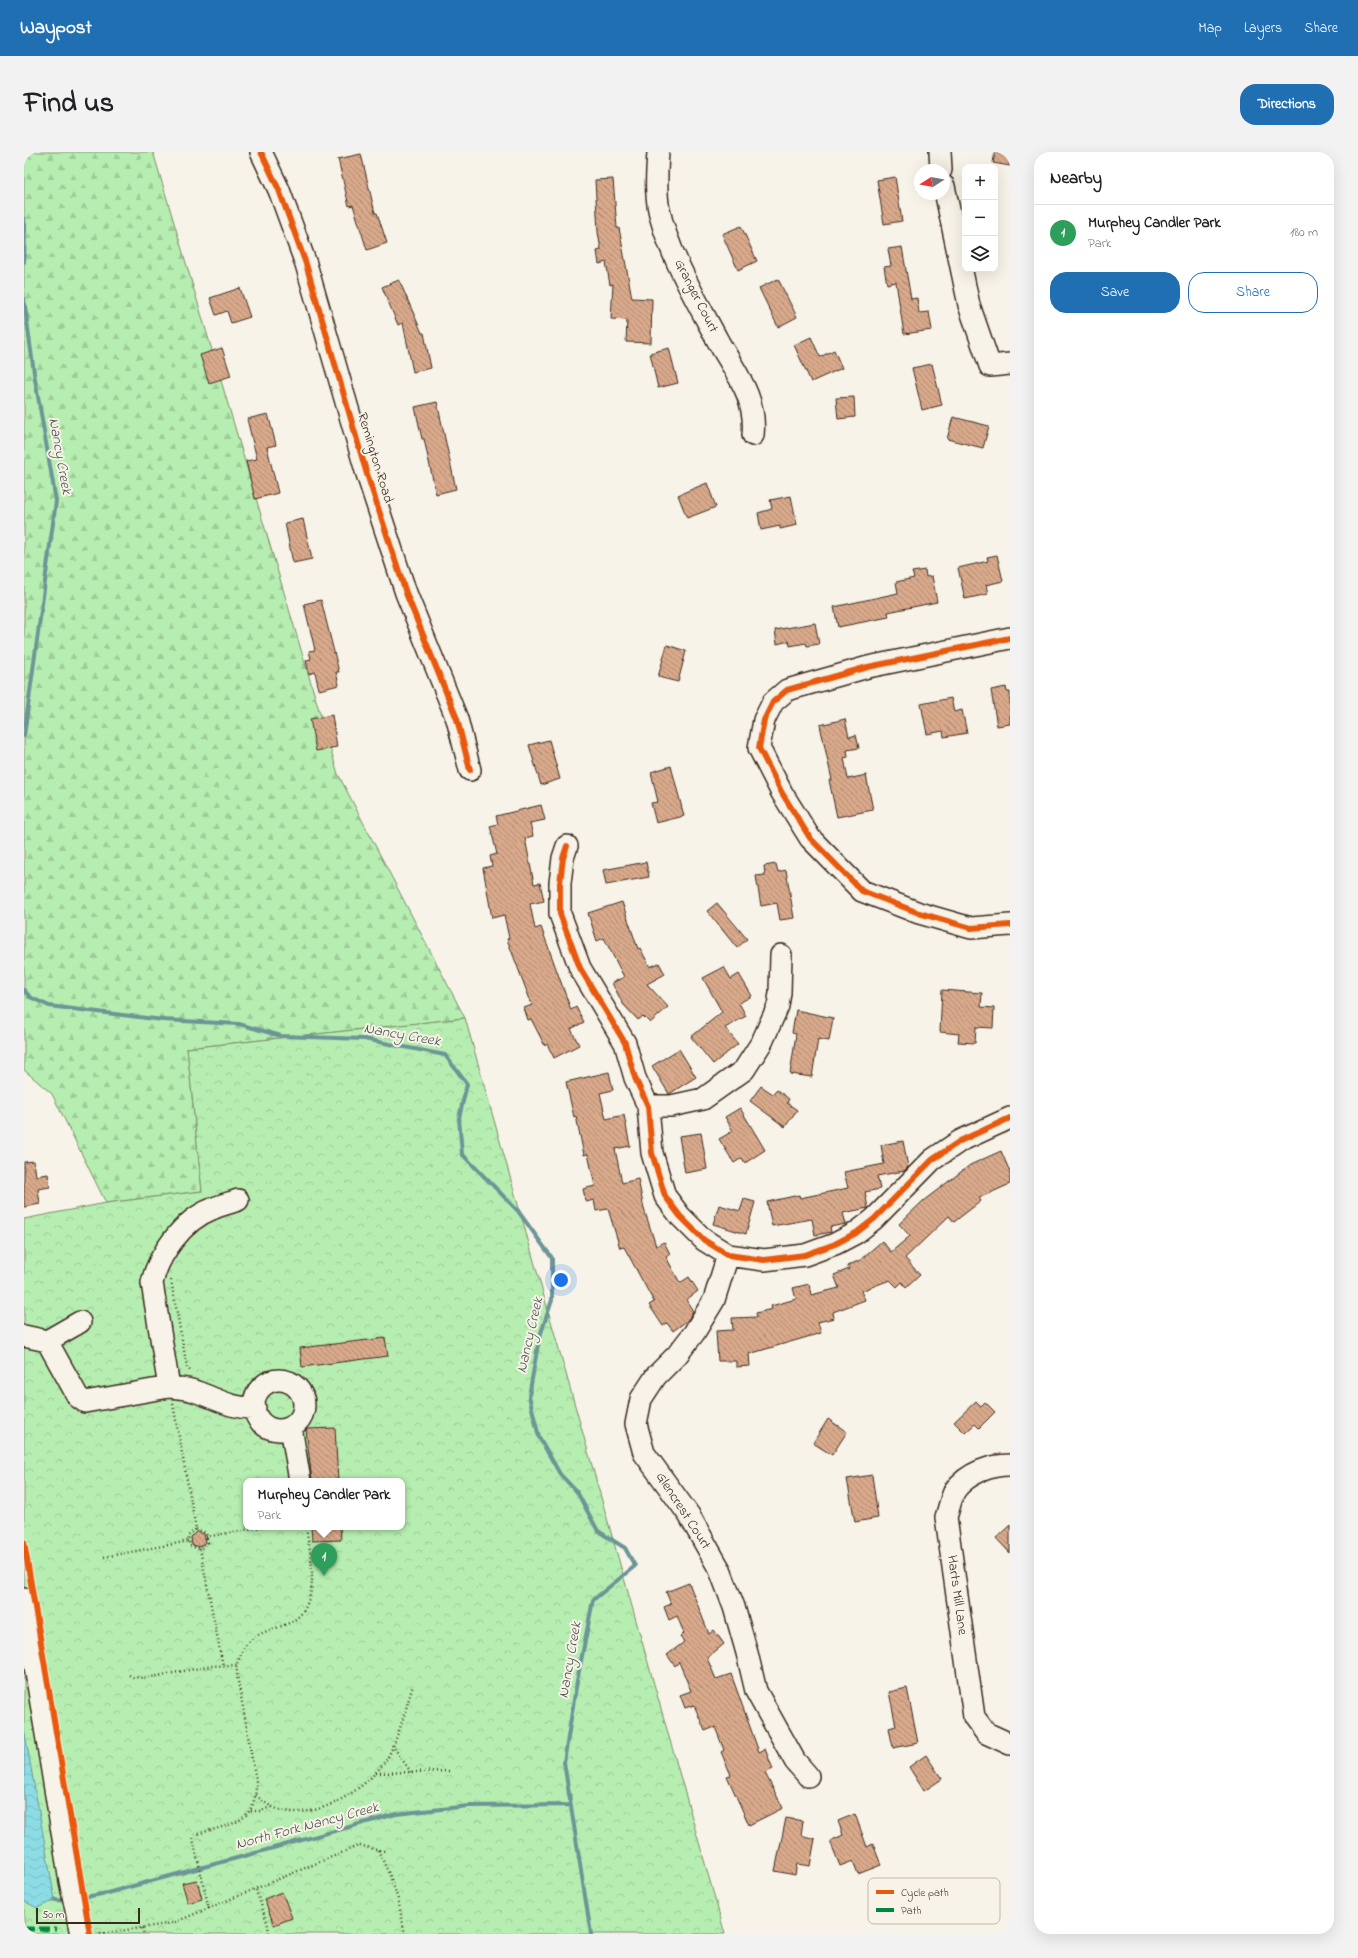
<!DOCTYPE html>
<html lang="en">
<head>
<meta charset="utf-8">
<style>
	body { margin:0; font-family:"Indie Flower",sans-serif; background:#f2f2f2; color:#202124 }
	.controls { position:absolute; right:12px; top:12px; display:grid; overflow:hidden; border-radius:8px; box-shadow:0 4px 16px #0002 }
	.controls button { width:36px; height:36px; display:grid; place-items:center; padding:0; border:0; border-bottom:1px solid #e0e0e0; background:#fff; color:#202124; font:20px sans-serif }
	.compass { position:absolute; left:890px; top:12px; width:36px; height:36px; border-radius:50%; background:#fff; box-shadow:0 4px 16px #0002; rotate:259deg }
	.scale { position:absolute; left:12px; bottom:10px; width:104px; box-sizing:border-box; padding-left:4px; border:2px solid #3b2a1e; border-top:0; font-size:11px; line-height:14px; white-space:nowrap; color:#3b2a1e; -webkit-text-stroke:3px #f7f3e8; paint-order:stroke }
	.you { position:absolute; left:537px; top:1128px; width:14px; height:14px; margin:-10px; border:3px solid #fff; border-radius:50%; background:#1a73e8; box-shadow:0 0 0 6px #1a73e833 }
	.badge { display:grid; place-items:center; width:26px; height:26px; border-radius:50%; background:#1f6fb2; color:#fff; font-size:13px; font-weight:700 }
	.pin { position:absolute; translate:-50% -33px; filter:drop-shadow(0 1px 2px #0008) }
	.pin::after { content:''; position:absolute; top:21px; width:14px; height:12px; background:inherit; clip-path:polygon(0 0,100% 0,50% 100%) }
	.popup { position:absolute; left:219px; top:1326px; width:162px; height:52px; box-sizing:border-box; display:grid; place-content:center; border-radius:8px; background:#fff; filter:drop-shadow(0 1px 3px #0005); font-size:13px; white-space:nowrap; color:#757577 }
	.popup b { font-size:15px; color:#202124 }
	.popup::after { content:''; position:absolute; left:50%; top:100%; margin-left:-8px; border:8px solid transparent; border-top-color:#fff }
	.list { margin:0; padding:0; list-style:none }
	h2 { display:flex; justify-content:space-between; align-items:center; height:52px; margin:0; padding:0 16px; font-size:17px }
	h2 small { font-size:13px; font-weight:400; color:#757577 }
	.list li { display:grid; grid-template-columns:26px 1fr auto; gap:12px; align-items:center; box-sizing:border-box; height:56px; padding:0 16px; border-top:1px solid #e0e0e0 }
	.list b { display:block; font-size:15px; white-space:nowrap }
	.list p { margin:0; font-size:13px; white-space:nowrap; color:#757577 }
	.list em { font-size:13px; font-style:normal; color:#757577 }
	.actions { display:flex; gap:8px; padding:12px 16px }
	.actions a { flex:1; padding:9px 0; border:1px solid #1f6fb2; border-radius:16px; text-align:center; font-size:14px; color:#1f6fb2 }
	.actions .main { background:#1f6fb2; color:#fff }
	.icon { flex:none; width:22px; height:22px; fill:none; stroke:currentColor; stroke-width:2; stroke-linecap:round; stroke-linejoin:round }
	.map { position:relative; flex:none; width:986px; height:1782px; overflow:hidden; border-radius:16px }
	header { display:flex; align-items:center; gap:24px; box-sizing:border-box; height:56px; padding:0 20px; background:#1f6fb2; color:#fff }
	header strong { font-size:19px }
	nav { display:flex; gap:22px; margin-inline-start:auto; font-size:14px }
	.intro { display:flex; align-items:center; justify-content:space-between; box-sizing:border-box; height:96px; padding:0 24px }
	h1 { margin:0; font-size:28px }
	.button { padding:10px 18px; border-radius:16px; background:#1f6fb2; color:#fff; font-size:14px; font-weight:700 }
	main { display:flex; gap:24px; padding:0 24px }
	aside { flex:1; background:#fff; border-radius:16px; box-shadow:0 4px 16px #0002 }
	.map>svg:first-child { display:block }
	.forest { fill:url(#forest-firs); stroke:#788c68 }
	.park { fill:url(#park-crowns); stroke:#788c68; fill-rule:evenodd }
	.water { fill:url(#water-waves); stroke:#6c9596 }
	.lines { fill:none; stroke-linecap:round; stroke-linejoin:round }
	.stream { stroke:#6c9596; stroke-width:4 }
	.building { fill:url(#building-back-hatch); stroke:#3b2a1e }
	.minor-casing { stroke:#3b2a1e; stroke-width:24 }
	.path { stroke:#3b2a1e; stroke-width:2.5; stroke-dasharray:1 3; stroke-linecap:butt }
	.minor { stroke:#f7f3e8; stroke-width:21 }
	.quiet { stroke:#00873e; stroke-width:5; stroke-dasharray:10 5; stroke-linecap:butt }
	.cycleway-casing { stroke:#f7f3e8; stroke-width:8 }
	.cycleway { stroke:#e8590c; stroke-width:6 }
	.labels { text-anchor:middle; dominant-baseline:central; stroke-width:4; stroke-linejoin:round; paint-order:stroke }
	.street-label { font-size:14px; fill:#3b2a1e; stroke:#f7f3e8 }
	.water-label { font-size:15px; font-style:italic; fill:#4f5650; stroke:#f7f3e8 }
	.key { fill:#f7f3e8; stroke:#bfb7ab; stroke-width:1 }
	.key-label { font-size:11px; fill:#3b2a1e }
</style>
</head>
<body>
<header>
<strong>Waypost</strong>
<nav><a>Map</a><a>Layers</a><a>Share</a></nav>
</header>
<div class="intro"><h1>Find us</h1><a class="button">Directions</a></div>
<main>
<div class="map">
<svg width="986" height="1782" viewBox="0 0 986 1782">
	<defs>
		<pattern id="forest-firs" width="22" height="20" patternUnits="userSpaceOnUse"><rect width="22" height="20" fill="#b6eeb1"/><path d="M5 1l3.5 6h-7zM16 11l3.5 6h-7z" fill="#9dcc98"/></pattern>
		<pattern id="park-crowns" width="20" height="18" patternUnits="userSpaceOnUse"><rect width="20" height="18" fill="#b6eeb1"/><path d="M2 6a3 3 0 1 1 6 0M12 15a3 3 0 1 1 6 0" fill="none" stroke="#9dcc98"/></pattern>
		<pattern id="water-waves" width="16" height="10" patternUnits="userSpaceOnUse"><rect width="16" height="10" fill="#8cdce6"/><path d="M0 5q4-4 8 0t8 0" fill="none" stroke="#7abdc5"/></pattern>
		<pattern id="building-back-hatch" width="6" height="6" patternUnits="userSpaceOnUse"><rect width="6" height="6" fill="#d9a98b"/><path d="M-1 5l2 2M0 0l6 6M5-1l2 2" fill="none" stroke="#b18a71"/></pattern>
	</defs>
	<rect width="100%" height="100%" fill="#f7f3e8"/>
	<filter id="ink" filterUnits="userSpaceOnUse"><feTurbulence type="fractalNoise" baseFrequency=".025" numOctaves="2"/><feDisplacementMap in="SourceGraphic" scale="8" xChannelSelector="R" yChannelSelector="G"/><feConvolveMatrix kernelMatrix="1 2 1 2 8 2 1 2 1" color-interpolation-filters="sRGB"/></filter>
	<g filter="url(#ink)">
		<path class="forest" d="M0 0H129L314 622 441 866 163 896 178 1039 82 1051 28 942 0 918Z"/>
		<path class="park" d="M441 866 701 1782H0V1067L82 1051 178 1039 163 896ZM222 1329H378V1375H222Z"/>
		<path class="water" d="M0 1577 31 1748 13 1756 0 1749Z"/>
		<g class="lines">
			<path class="stream" d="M0 67 1 75 0 110
				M0 147 10 221 32 349 0 584
				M0 838 6 845 25 854 139 868 215 872 257 884 340 887 421 903 443 932 435 966 438 1002 494 1059 528 1106V1148L515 1187 505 1244 515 1285 536 1322 553 1340 574 1379 601 1396 611 1414 569 1448 553 1529 540 1610 567 1782
				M56 1746 83 1741 224 1703 372 1662 445 1654 547 1653
				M31 1748 44 1749"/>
		</g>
		<path class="building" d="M971 0H986V14L969 11Z
			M337 2 351 61H353L363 91 343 98 329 53 325 54 314 7Z
			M871 25 878 69 860 72 853 28Z
			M589 27 593 76H595L608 146 628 147 627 191 602 190 603 168 587 167 589 132 586 133 582 110 575 112 573 99 577 98 574 80 571 28Z
			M717 74 733 109 714 118 698 82Z
			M878 95 887 147 893 146 895 161 905 160 908 178 880 182 872 130 863 132 860 115 867 114 864 97Z
			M754 127 773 165 754 175 735 136Z
			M375 128 398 181H400L407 216 389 220 379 171 374 173 358 135Z
			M216 136 226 165 207 171 203 159 192 163 186 146Z
			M787 185 796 205 810 198 818 216 787 230 770 193Z
			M198 196 207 224 185 231 176 203Z
			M645 196 654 231 634 236 626 201Z
			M908 212 918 253 898 258 888 216Z
			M830 245 831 265 814 267 812 246Z
			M413 250 432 337 412 342 400 287H398L391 255Z
			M244 262 252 293 243 295 254 341 231 347 222 309 233 307 223 267Z
			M929 265 965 274 959 296 923 287Z
			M683 331 692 355 663 366 654 343Z
			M767 344 773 373 756 377V374L737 378 734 361 748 357 746 348Z
			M279 367 288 407 269 411 261 371Z
			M973 403 979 429 962 433 964 442 941 447 934 416 964 409 963 405Z
			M901 418 902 425 908 424 913 450 864 460 865 465 814 475 810 455 874 441 872 430 890 426 888 420Z
			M297 448 315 520H312L315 533 295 538 291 520 285 522 282 508 287 507 285 499 291 498 280 452Z
			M791 471 795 492 783 494 782 491 766 494 765 489 753 492 751 478Z
			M643 493 662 499 654 530 634 525Z
			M982 535 983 540H986V572L973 574 967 538Z
			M927 546 930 560 938 558 943 581 920 585 919 579 903 582 897 552Z
			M308 563 313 595 292 599 286 567Z
			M821 567 825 585 832 583 835 596 823 598 824 605 820 606 824 627 842 623 849 658 813 665 805 628H808L796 573Z
			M525 588 536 627 517 633 505 593Z
			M647 614 660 664 632 671 627 651 634 650 627 620Z
			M517 653 521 668 506 671 509 684 501 686 510 732 516 731 520 749 506 752 511 777 517 775 547 858 552 855 560 870 547 877 555 893 530 906 523 892 521 894 507 867 504 868 500 856 508 853 483 787 485 786 480 763 468 766 459 716 468 714 466 704 473 702 466 674 474 672 472 664Z
			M622 710 625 725 582 733 579 718Z
			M752 712 754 720 762 718 770 766 756 768 753 751 737 754 732 724 741 723 740 714Z
			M598 750 614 797 616 796 626 815 635 811 641 822 623 832 644 855 626 871 619 864 614 868 599 852 588 831 600 825 580 786 573 789 564 761Z
			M693 751 723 787 713 796 683 759Z
			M700 815 707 827 715 822 728 844 715 851 722 864 701 876 714 892 689 912 667 885 698 860 679 826Z
			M918 838 958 841 957 855 970 856 969 876 952 875 951 891 934 890 935 882 916 880Z
			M772 858 809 866 805 889 794 887 788 925 766 922 772 882 768 881Z
			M655 897 672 925 645 942 628 914Z
			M585 920 589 938 576 941 582 967 600 963 606 994 591 997 598 1031 614 1027 620 1057 632 1094 640 1090 646 1102 642 1105 656 1131 665 1125 674 1139 662 1148 669 1159 664 1168 649 1179 643 1171 639 1174 625 1153 630 1150 600 1095 596 1096 584 1057 572 1059 570 1048 562 1050 559 1037 571 1034 564 1002 560 1003 552 964 550 965 542 930Z
			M737 934 749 942 753 938 765 947 763 951 773 958 761 975 726 949Z
			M716 956 741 998 721 1011 718 1006 710 1011 695 987 709 979 701 965Z
			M677 981 683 1017 661 1021 655 984Z
			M879 989 884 1015 880 1019 853 1024 856 1037 841 1040 844 1056 819 1061 822 1072 806 1075 807 1080 791 1083 788 1067 748 1074 743 1050 775 1043 776 1046 824 1036 820 1020 860 1012 857 993Z
			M977 999 986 1020V1032L955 1046 957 1049 930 1070 925 1064 881 1106 896 1123 882 1136 878 1130 873 1135 866 1128 837 1139 841 1148 809 1160 810 1166 794 1170 797 1181 725 1202 726 1214 712 1215V1209H694L692 1179 709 1178 708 1166 733 1165 732 1161 748 1157 747 1154 772 1147 769 1136 785 1132 787 1143 815 1136 810 1123 825 1117 823 1114 836 1108 858 1089 867 1100 886 1084 875 1072 899 1049 946 1013Z
			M10 1009 12 1024 24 1022 26 1035 14 1037 16 1052 0 1055V1010Z
			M720 1047 731 1050 722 1082 689 1072 695 1053 716 1059Z
			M361 1186 364 1204 278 1215 276 1196Z
			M952 1249 957 1254 961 1250 971 1260 955 1276 951 1272 941 1281 930 1270Z
			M804 1267 823 1280 808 1303 789 1291Z
			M311 1276 314 1329H288L282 1277Z
			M848 1323 854 1366 831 1370 823 1327Z
			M986 1373V1401L972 1386Z
			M287 1375H316L317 1388 288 1389Z
			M173 1379 180 1382 182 1390 176 1395 168 1393 167 1385Z
			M665 1431 685 1482 690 1478 700 1492 683 1506 692 1527 707 1522 735 1600 741 1597 749 1617 741 1621 759 1656 725 1673 703 1624 707 1623 697 1600 700 1598 691 1575 681 1579 670 1553 661 1556 656 1543 667 1539 655 1510 651 1514 643 1503 660 1490 656 1485 660 1481 653 1464 645 1468 640 1455 647 1452 642 1440Z
			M883 1536 894 1591 869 1596 865 1576 872 1574 865 1540Z
			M902 1603 918 1627 900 1639 885 1615Z
			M831 1662 843 1695 849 1692 857 1713 834 1722 829 1709 816 1714 806 1689 819 1683 814 1669Z
			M762 1666 779 1669 777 1683 791 1687 786 1714 773 1712 771 1723 751 1719Z
			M173 1728 178 1747 164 1751 158 1731Z
			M258 1740 268 1766 250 1773 240 1747Z"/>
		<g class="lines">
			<defs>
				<path id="minor" d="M237 0 255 38 282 112 342 319 382 441 433 567 446 618
					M634 0C633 19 631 39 635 58 644 101 674 151 695 191 712 221 733 246 729 283
					M916 0 917 18
					M920 34 945 153 966 214 986 212
					M986 486 844 515 763 538 749 550 740 568 735 596 758 641 786 686 838 739 895 761 947 776 986 773
					M543 694 539 706 536 731V762L556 816 601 891 611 926 624 954 628 1001 641 1044 656 1064 680 1088 704 1103 740 1108 781 1103 811 1092 832 1081 850 1067 908 1008 936 989 986 966
					M624 954H647L679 947 720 918 738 890 754 854 756 841 757 803
					M704 1103 690 1148 670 1181 653 1203 632 1224 617 1247 612 1272 620 1301 665 1363 696 1418 710 1455 723 1501 732 1539 771 1609 784 1624
					M0 1184 23 1189 56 1170
					M23 1189 54 1245 61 1250 145 1235C155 1236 164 1236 173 1240 193 1247 209 1257 231 1256
					M230 1253a25 25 0 1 1 50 0a25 25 0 1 1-50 0Z
					M145 1235 128 1131C134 1103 159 1068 188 1057 196 1053 206 1051 214 1048
					M267 1275 276 1329
					M986 1313C966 1313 944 1321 931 1338 927 1345 925 1357 922 1365L950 1565 962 1581 986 1592
					M0 1447 46 1729 57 1782"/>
			</defs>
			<use href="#minor" class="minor-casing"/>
			<path class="path" d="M147 1128 163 1215 167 1220
				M149 1252 172 1377 164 1384 166 1394 176 1397
				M172 1377 182 1381 184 1391 176 1397
				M182 1385 237 1375
				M176 1397 199 1514
				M80 1405 165 1389
				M105 1523 109 1525 122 1526 187 1514 213 1513
				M368 1593 387 1620
				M352 1621 425 1619
				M232 1643C271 1683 336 1645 362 1608 373 1591 383 1553 389 1533
				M227 1659H236L247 1655
				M354 1698 366 1724 374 1747 381 1782
				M232 1738 244 1773 245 1782
				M185 1757 169 1687 170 1683C207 1671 233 1674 232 1628 227 1602 223 1576 218 1550 216 1538 212 1525 213 1513 213 1510 216 1505 217 1502 230 1470 267 1483 281 1456 294 1432 286 1400 282 1375
				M118 1776 120 1782
				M76 1782 149 1771 334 1694C344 1694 351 1698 361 1699"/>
			<use href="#minor" class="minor"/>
			<path class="quiet" d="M0 1777H33"/>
			<defs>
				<path id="cycleway" d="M237 0 255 38 282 112 342 319 382 441 433 567 446 618
					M986 486 844 515 763 538 749 550 740 568 735 596 758 641 786 686 838 739 895 761 947 776 986 773
					M543 694 539 706 536 731V762L556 816 601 891 611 926 624 954 628 1001 641 1044 656 1064 680 1088 704 1103 740 1108 781 1103 811 1092 832 1081 850 1067 908 1008 936 989 986 966
					M0 1390 66 1782"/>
			</defs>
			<use href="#cycleway" class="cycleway-casing"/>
			<use href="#cycleway" class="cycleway"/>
		</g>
	</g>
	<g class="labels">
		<g class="street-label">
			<text transform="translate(672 144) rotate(63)">Granger Court</text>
			<text transform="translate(351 306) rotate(73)">Remington Road</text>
			<text transform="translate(659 1359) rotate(57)">Glencrest Court</text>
			<text transform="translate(933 1443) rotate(82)">Harts Mill Lane</text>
		</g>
		<g class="water-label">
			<text transform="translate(36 304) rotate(80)">Nancy Creek</text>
			<text transform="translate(378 883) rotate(10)">Nancy Creek</text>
			<text transform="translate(506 1183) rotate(-77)">Nancy Creek</text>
			<text transform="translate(546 1508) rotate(-80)">Nancy Creek</text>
			<text transform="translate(283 1674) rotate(-15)">North Fork Nancy Creek</text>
		</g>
	</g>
	<rect x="844" y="1726" width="132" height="46" rx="6" class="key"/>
	<rect x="852" y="1738" width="18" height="4" fill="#e8590c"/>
	<rect x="852" y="1756" width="18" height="4" fill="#00873e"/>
	<g class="key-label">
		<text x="877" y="1744">Cycle path</text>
		<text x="877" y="1762">Path</text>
	</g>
</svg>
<div class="controls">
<button>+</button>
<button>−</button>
<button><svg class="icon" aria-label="layers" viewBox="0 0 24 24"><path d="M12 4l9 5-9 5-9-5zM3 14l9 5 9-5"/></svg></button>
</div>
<svg class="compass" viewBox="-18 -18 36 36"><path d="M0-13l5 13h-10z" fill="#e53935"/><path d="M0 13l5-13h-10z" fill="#757577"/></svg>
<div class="scale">50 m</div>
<div class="you"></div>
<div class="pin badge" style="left:300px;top:1424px;background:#2e9e5b">1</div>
<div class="popup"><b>Murphey Candler Park</b>Park</div>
</div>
<aside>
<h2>Nearby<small></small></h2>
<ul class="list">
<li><span class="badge" style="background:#2e9e5b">1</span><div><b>Murphey Candler Park</b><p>Park</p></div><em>180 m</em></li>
</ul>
<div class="actions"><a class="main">Save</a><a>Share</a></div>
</aside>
</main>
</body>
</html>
